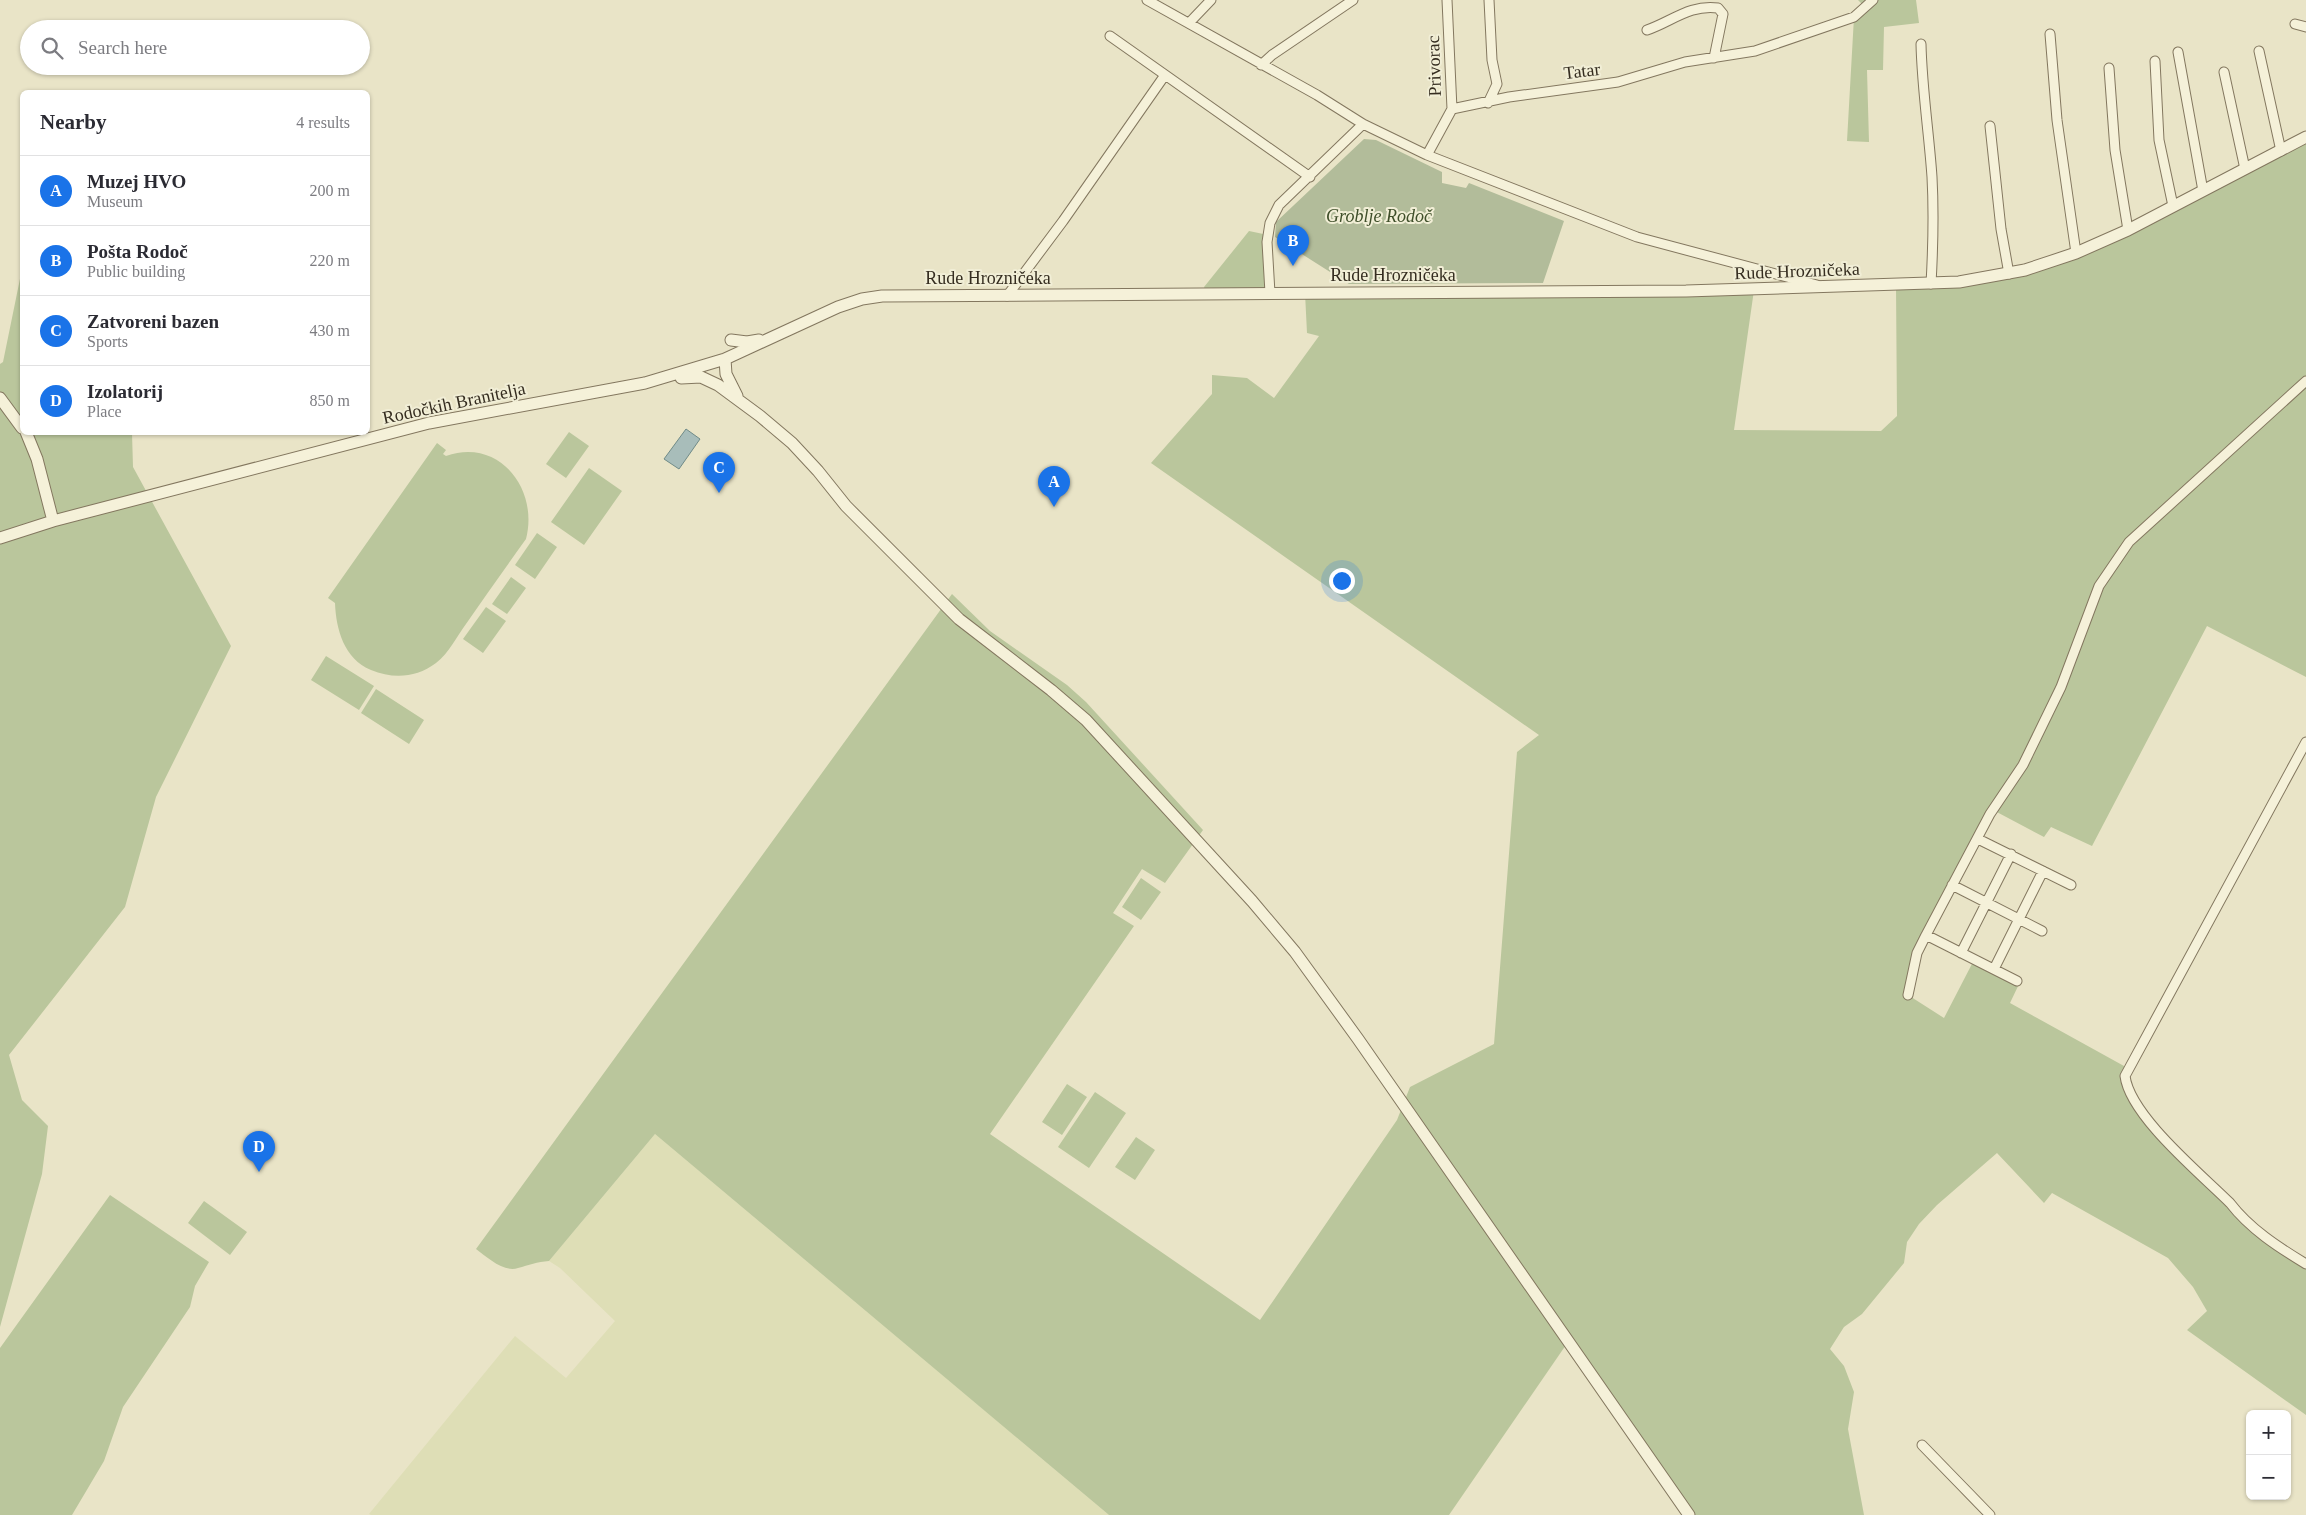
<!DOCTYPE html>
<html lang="en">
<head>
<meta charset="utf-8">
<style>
	body { margin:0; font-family:Georgia,serif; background:#f7f7f7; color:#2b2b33 }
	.controls { position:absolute; right:15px; bottom:15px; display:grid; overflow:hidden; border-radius:8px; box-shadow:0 1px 4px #0004 }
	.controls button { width:45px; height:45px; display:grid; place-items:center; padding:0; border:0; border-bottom:1px solid #e1e1e2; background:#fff; color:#2b2b33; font:25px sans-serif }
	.you { position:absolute; left:1341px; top:580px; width:18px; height:18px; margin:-12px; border:4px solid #fff; border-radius:50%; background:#1a73e8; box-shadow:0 0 0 8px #1a73e833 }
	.badge { display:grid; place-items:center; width:32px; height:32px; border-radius:50%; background:#1a73e8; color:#fff; font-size:16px; font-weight:700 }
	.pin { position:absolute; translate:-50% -41px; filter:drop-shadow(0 1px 2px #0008) }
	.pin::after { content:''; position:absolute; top:26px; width:18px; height:15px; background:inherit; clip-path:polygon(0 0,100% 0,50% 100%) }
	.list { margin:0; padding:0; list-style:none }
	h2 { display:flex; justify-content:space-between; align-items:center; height:65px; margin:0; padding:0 20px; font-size:21px }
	h2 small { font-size:16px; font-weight:400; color:#7c7c81 }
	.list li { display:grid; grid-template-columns:32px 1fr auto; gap:15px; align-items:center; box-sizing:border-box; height:70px; padding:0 20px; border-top:1px solid #e1e1e2 }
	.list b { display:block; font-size:19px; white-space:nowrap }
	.list p { margin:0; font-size:16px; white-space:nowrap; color:#7c7c81 }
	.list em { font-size:16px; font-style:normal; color:#7c7c81 }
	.icon { flex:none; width:28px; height:28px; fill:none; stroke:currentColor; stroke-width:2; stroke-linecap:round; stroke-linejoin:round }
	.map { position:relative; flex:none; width:2306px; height:1515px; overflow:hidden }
	.search { position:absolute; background:#fff; box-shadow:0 1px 4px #0004; left:20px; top:20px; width:350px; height:55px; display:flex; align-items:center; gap:12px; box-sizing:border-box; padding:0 18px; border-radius:28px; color:#7c7c81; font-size:19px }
	.panel { position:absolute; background:#fff; box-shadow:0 1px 4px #0004; left:20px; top:90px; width:350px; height:345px; border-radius:8px }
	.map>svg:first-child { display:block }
	.farmland { fill:#dedeb6 }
	.green { fill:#bac69c }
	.cemetery { fill:#b2bc9a }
	.water { fill:#a8bdba; stroke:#708b88 }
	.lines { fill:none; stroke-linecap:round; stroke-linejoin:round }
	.minor-casing { stroke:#83775f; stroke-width:11 }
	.tertiary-casing { stroke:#83775f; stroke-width:13 }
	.minor { stroke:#f5f1d9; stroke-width:9 }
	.tertiary { stroke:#f5f1d9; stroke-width:11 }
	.labels { text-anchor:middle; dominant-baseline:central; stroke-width:4; stroke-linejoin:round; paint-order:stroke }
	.street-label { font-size:18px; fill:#352d20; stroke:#f1eed6 }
	.park-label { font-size:18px; font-style:italic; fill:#3f4f2a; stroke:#f1eed6 }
</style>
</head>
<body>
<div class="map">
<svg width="2306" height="1515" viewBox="0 0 2306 1515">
	<rect width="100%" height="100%" fill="#e9e4c7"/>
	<path class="farmland" d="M655 1134 723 1191 1109 1515H371L369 1514 515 1336 566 1378 615 1321 560 1268 549 1261Z"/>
	<path class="green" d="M1858 0H1916L1919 23 1884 27 1883 70H1867L1869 142 1847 141 1854 17 1865 7Z
		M2306 139V677L2207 626 2092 846 2051 827 2044 837 1993 810 1926 935 1908 995 1944 1018 1974 960 2020 982 2010 1003 2124 1066 2127 1089 2139 1109 2240 1216 2306 1264V1415L2187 1330 2207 1311 2193 1287 2168 1258 2052 1193 2044 1203 1997 1153 1937 1205 1919 1224 1907 1242 1904 1263 1862 1314 1844 1327 1830 1349 1844 1366 1854 1392 1848 1429 1864 1515H1689L1568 1342 1449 1515H1109L655 1134 549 1261C537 1262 529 1265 518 1268 504 1273 487 1257 476 1249L952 594 990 631 1067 685 1086 702 1203 830 1165 883 1142 869 1113 913 1134 926 990 1134 1260 1320 1397 1120 1410 1087 1494 1044 1517 752 1539 735 1151 463 1212 394V375L1247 378 1274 398 1319 336 1307 333 1305 293 1754 290 1734 430 1881 431 1897 416 1896 286 1931 284 2047 265Z
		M1249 231 1268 235 1270 293 1207 294 1204 287Z
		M22 269V432L132 433 133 467 231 646 156 797 125 907 9 1055 22 1100 48 1126 42 1174 0 1327V364L3 362Z
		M569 432 589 446 566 478 546 464Z
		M437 443 446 450 443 454 446 456C499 437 539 489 526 539 506 567 486 595 466 624 457 636 449 653 436 663 416 678 393 679 371 670 344 659 336 629 335 603L328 598Z
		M589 468 622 491 584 545 551 522Z
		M537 533 557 547 535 579 515 565Z
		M511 577 526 588 507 614 492 604Z
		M486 607 506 621 483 653 463 639Z
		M326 656 374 686 359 710 311 680Z
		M376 689 424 720 409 744 361 713Z
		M1141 878 1161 892 1141 920 1122 907Z
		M1067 1084 1087 1097 1062 1135 1042 1122Z
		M1095 1092 1126 1113 1089 1168 1058 1147Z
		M1136 1137 1155 1150 1135 1180 1115 1167Z
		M110 1195 209 1262 195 1286 190 1307 123 1407 104 1461 72 1515H0V1348Z
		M204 1201 247 1232 230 1255 188 1223Z"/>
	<path class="cemetery" d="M1364 139 1376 140 1442 172V183L1466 188 1469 183 1564 221 1543 283 1349 284 1275 237 1276 222Z"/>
	<path class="water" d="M686 429 700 439 679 469 664 459Z"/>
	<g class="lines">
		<defs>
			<path id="minor" d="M1147 0 1317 95 1363 124 1427 155 1637 237 1817 285
				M1189 23 1211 0
				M2295 24 2306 27
				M1647 30C1671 22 1690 4 1718 8L1723 14 1714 58
				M2050 34 2057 120 2076 253
				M1110 36 1310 177
				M1921 44C1922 89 1929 133 1932 177 1934 213 1933 248 1931 284
				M2259 51 2281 151
				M2178 52 2203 191
				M2155 61 2159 140 2173 206
				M1261 65 1272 55 1353 0
				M2109 68 2115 150 2128 230
				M2224 72 2245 169
				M1488 103 1497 84 1492 60 1489 0
				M1452 109 1509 97 1618 82 1685 62 1755 51 1854 17 1873 0
				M1990 126 2001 229 2009 274
				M1427 155 1452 109 1447 0
				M1270 293 1267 242 1270 223 1279 205 1363 124
				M1007 296 1063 221 1165 75
				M2306 742 2125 1076C2130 1116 2201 1174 2230 1203 2250 1229 2278 1247 2306 1264
				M1978 839 2071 885
				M1952 885 2042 931
				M1926 935 2017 981
				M1961 953 2011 854
				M1994 969 2043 871
				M1908 995 1917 953 1926 935 1990 814 2023 765 2061 687 2099 586 2129 542 2306 381
				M1922 1445 1990 1515"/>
			<path id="tertiary" d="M731 340 747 342 759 340
				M725 359 726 374 737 396
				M681 378 701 377 718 385 760 416 792 443 818 471 846 506 959 619 1051 690 1086 720 1252 901 1295 952 1358 1039 1689 1515
				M0 398 22 428
				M26 432 37 459 53 521
				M0 538 53 521 429 423 645 383 725 359 838 307 862 299 882 296 1686 291 1959 282 2025 270 2076 253 2128 230 2306 137"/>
		</defs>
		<use href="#minor" class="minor-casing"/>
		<use href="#tertiary" class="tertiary-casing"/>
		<use href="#minor" class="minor"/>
		<use href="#tertiary" class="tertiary"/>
	</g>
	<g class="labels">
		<g class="street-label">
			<text transform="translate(1434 66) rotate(-92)">Privorac</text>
			<text transform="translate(1582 71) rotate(-7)">Tatar</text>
			<text transform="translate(1797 271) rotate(-2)">Rude Hrozničeka</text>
			<text x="1393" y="275">Rude Hrozničeka</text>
			<text x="988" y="278">Rude Hrozničeka</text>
			<text transform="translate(454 403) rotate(-12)">Rodočkih Branitelja</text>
		</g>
		<g class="park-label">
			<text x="1379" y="216">Groblje Rodoč</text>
		</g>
	</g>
</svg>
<div class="controls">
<button>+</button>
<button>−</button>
</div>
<div class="you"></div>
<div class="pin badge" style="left:1054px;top:507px">A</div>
<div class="pin badge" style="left:1293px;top:266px">B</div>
<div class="pin badge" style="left:719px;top:493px">C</div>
<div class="pin badge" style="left:259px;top:1172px">D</div>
<div class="search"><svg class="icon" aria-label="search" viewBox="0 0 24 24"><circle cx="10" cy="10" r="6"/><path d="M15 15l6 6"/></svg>Search here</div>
<section class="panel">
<h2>Nearby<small>4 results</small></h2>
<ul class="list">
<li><span class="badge">A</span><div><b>Muzej HVO</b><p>Museum</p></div><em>200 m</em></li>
<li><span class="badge">B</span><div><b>Pošta Rodoč</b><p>Public building</p></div><em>220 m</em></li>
<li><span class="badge">C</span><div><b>Zatvoreni bazen</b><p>Sports</p></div><em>430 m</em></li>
<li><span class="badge">D</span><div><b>Izolatorij</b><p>Place</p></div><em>850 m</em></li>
</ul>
</section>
</div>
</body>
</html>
